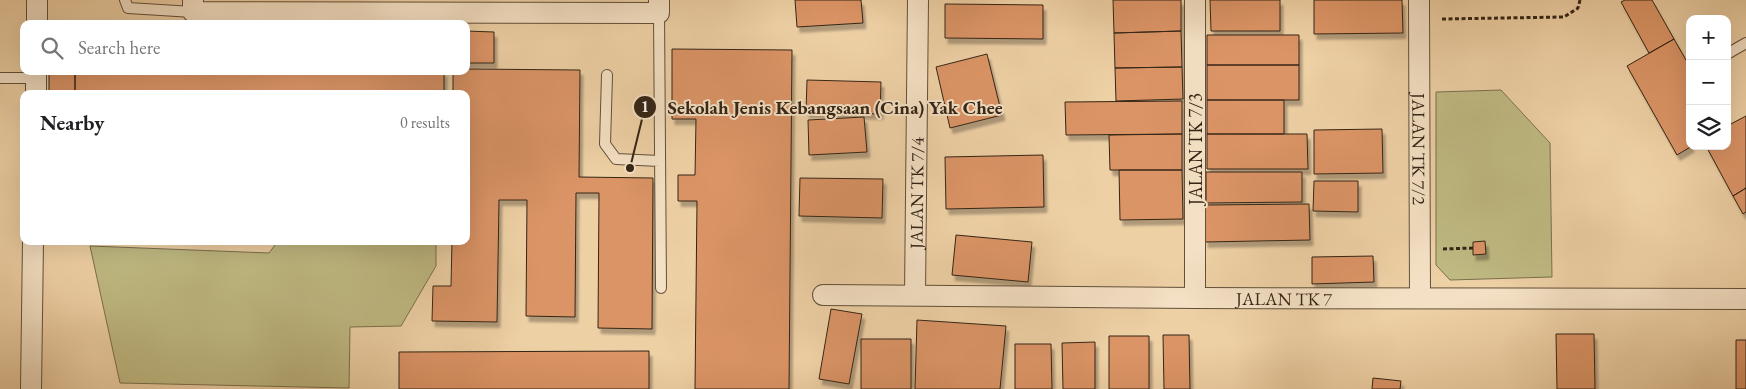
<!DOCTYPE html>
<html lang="en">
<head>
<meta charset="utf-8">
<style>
	body { margin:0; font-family:"EB Garamond",serif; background:#f6f6f6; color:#202124 }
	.controls { position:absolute; right:15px; top:15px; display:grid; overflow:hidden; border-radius:10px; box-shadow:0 5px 20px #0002 }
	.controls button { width:45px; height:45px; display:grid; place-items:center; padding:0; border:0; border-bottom:1px solid #e0e0e0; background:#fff; color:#202124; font:25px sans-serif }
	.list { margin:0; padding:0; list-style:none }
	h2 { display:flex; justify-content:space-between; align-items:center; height:65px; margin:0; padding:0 20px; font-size:21px }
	h2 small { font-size:16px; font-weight:400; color:#757577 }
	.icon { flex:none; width:28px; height:28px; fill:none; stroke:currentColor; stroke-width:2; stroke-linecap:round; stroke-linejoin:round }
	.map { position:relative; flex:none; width:1746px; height:389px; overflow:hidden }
	.search { position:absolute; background:#fff; box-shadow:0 5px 20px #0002; left:20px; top:20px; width:450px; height:55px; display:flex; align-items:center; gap:12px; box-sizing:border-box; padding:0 18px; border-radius:10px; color:#757577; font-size:19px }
	.panel { position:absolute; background:#fff; box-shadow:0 5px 20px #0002; left:20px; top:90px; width:450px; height:155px; border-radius:10px }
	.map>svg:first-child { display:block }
	.green { fill:#bfb982; stroke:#7a6f4c }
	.building { fill:#db9466; stroke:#342516; filter:url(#shadow) }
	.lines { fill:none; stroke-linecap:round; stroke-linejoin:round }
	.service-casing { stroke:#62503a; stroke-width:12 }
	.minor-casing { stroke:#62503a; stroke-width:22 }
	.path { stroke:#342516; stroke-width:3; stroke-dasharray:4 2.5; stroke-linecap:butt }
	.service { stroke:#f4e0c4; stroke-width:10 }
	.minor { stroke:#f4e0c4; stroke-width:20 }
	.labels { text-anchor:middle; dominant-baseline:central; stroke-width:4; stroke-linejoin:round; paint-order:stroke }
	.street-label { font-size:18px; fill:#342516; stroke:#f4e0c4 }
	.leader { fill:none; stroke:#342516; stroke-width:2 }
	.callout-dot { fill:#342516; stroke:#f4e0c4; stroke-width:2 }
	.mark-label { font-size:15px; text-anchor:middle; font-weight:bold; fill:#fff }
	.callout-label { font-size:19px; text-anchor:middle; font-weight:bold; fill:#342516; stroke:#f4e0c4; stroke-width:4; stroke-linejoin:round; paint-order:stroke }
</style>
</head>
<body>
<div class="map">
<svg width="1746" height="389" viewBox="0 0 1746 389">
	<defs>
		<filter id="shadow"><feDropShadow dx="3" dy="5.5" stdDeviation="1" flood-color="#0004"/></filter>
	</defs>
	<rect width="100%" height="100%" fill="#eed0a5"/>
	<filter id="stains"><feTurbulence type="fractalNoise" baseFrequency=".004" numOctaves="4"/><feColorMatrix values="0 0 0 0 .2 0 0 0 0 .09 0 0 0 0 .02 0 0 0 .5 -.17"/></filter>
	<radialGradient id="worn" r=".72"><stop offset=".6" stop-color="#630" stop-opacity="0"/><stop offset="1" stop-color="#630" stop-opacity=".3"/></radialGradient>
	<path class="green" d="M1501 90 1550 143 1552 277 1450 280 1436 265V92Z
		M278 241H436V266L401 326 350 327 349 388 120 383 90 246 269 253Z"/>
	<path class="building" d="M795 0H861L863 23 797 27Z
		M1113 0H1181V31L1114 33Z
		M1210 0H1280V31H1211Z
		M1314 0H1402L1403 33 1314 34Z
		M1625 0H1652L1674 39 1649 53 1621 2Z
		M945 4 1043 5V39L945 38Z
		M466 31 494 32V63H466Z
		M1181 31 1182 67 1115 68 1114 33Z
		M1207 35H1299V65H1207Z
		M1674 39 1690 67V146H1692L1677 155 1627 66Z
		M672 49 792 50 789 389H695L697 201H678V175H695L696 119H672Z
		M987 54 1002 115 950 128 936 67Z
		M1207 65H1299V100H1207Z
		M1182 67 1183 99 1116 101 1115 68Z
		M466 69 580 70 579 177 653 178 652 329 598 328 599 193H576L575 317 526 316 527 200H499L497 322 432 321 433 286H451L452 241H466V94H453V71H466Z
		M49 71H75V94H49Z
		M75 71H444V94H75Z
		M807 80 881 82 880 114 806 112Z
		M1207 100H1284V134H1207Z
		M1182 101V134L1066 135 1065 102Z
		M1746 116V188L1733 196 1706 146H1727V126Z
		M864 117 867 152 809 155 808 120Z
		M1382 129 1383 173 1314 174V130Z
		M1182 134V170H1110L1109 135Z
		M1207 134H1307L1308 169H1207Z
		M1043 155 1044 207 946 209 945 157Z
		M1119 170H1182L1183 219 1120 220Z
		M1206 172H1302V202L1206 203Z
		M800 178 883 179 882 218 799 216Z
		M1314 181H1358V212L1313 211Z
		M1746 188V212L1743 214 1733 196Z
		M1309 204 1310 240 1205 242V205Z
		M956 235 1032 242 1028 282 952 275Z
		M1485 241 1486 254 1473 255V242Z
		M1373 256 1374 282 1312 284V257Z
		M831 309 862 314 849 384 819 379Z
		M917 320 1006 326 1000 389H915Z
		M1556 334H1594L1595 389H1557Z
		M1163 335H1189L1190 389H1164Z
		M1109 336H1149V389H1109Z
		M861 339H911V389H861Z
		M1736 340H1746V389H1736Z
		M1095 342V389H1063L1062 343Z
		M1015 344H1051L1052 389H1015Z
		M649 351V389H399V352Z
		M1373 378 1401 381 1400 389H1372Z"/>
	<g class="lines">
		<defs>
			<path id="service" d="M125 0 128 8 193 12
				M659 13 661 288
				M1727 54 1746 43
				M607 75 605 144 616 159 660 161
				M0 78H36"/>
			<g id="minor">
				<path d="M193 0V12L659 13V0"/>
				<path id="s1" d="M1419 0 1420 298"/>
				<path d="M37 24V0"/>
				<path d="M36 94V71"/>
				<path id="s2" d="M823 295 1195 298 1746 299"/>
				<path id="s3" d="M915 295 918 0"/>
				<path d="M1195 298V0"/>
				<path d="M31 389 33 241"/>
			</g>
		</defs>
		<use href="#service" class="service-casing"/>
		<use href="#minor" class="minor-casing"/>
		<path class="path" d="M1442 19 1564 17 1578 8 1580 0
			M1443 249 1473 248"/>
		<use href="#service" class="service"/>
		<use href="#minor" class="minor"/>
	</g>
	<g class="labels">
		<g class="street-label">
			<text transform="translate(1195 149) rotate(-90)">JALAN TK 7/3</text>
			<text stroke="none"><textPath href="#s1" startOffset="149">JALAN TK 7/2</textPath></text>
			<text stroke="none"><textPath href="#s3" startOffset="102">JALAN TK 7/4</textPath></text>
			<text stroke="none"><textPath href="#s2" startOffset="461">JALAN TK 7</textPath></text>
		</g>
	</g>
	<path class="leader" d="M630 168L645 107"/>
	<g class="callout-dot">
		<circle cx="630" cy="168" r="5"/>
		<circle cx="645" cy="107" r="12"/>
	</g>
	<g class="mark-label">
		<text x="645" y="112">1</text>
	</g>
	<g class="callout-label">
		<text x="835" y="114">Sekolah Jenis Kebangsaan (Cina) Yak Chee</text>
	</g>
	<rect width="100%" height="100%" filter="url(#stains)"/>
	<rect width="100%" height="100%" fill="url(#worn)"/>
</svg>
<div class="controls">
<button>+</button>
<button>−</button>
<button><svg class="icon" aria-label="layers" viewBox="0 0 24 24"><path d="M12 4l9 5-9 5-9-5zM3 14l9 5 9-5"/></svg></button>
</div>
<div class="search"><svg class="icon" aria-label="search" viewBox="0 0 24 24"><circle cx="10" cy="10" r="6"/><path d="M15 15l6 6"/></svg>Search here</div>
<section class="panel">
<h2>Nearby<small>0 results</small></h2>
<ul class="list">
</ul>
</section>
</div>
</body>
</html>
